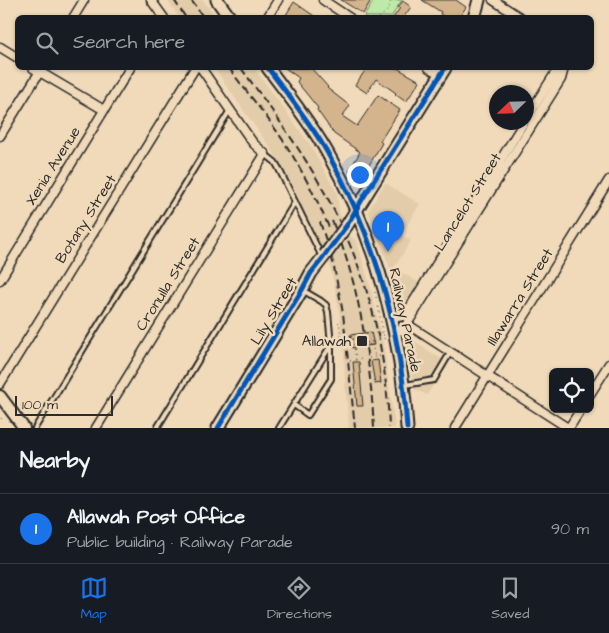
<!DOCTYPE html>
<html lang="en">
<head>
<meta charset="utf-8">
<style>
	body { margin:0; font-family:"Architects Daughter",sans-serif; background:#20242c; color:#f1f3f6 }
	.controls { position:absolute; right:15px; bottom:15px; display:grid; overflow:hidden; border-radius:8px; box-shadow:0 1px 4px #0004 }
	.controls button { width:45px; height:45px; display:grid; place-items:center; padding:0; border:0; border-bottom:1px solid #363941; background:#171b24; color:#f1f3f6; font:25px sans-serif }
	.compass { position:absolute; left:489px; top:85px; width:45px; height:45px; border-radius:50%; background:#171b24; box-shadow:0 1px 4px #0004; rotate:247deg }
	.scale { position:absolute; left:15px; bottom:12px; width:98px; box-sizing:border-box; padding-left:5px; border:2px solid #2b2b2b; border-top:0; font-size:14px; line-height:18px; white-space:nowrap; color:#2b2b2b; -webkit-text-stroke:4px #f0dab9; paint-order:stroke }
	.you { position:absolute; left:359px; top:174px; width:18px; height:18px; margin:-12px; border:4px solid #fff; border-radius:50%; background:#1a73e8; box-shadow:0 0 0 8px #1a73e833 }
	.badge { display:grid; place-items:center; width:32px; height:32px; border-radius:50%; background:#1a73e8; color:#fff; font-size:16px; font-weight:700 }
	.pin { position:absolute; translate:-50% -41px; filter:drop-shadow(0 1px 2px #0008) }
	.pin::after { content:''; position:absolute; top:26px; width:18px; height:15px; background:inherit; clip-path:polygon(0 0,100% 0,50% 100%) }
	.list { margin:0; padding:0; list-style:none }
	h2 { display:flex; justify-content:space-between; align-items:center; height:65px; margin:0; padding:0 20px; font-size:21px }
	h2 small { font-size:16px; font-weight:400; color:#9ea1a6 }
	.list li { display:grid; grid-template-columns:32px 1fr auto; gap:15px; align-items:center; box-sizing:border-box; height:70px; padding:0 20px; border-top:1px solid #363941 }
	.list b { display:block; font-size:19px; white-space:nowrap }
	.list p { margin:0; font-size:16px; white-space:nowrap; color:#9ea1a6 }
	.list em { font-size:16px; font-style:normal; color:#9ea1a6 }
	.icon { flex:none; width:28px; height:28px; fill:none; stroke:currentColor; stroke-width:2; stroke-linecap:round; stroke-linejoin:round }
	.map { position:relative; flex:none; width:609px; height:428px; overflow:hidden }
	.search { position:absolute; background:#171b24; box-shadow:0 1px 4px #0004; left:15px; right:15px; top:15px; height:55px; display:flex; align-items:center; gap:12px; box-sizing:border-box; padding:0 18px; border-radius:8px; color:#9ea1a6; font-size:19px }
	.sheet { height:135px; background:#171b24 }
	nav { display:flex; justify-content:space-around; align-items:center; box-sizing:border-box; height:70px; border-top:1px solid #363941; background:#171b24; font-size:14px; color:#9ea1a6 }
	nav a { display:grid; justify-items:center; gap:2px }
	nav .on { color:#1a73e8 }
	.map>svg:first-child { display:block }
	.built { fill:#e3cca9 }
	.green { fill:#beeaa7; stroke:#748a69 }
	.building { fill:#d3b48c; stroke:#2b2b2b }
	.lines { fill:none; stroke-linecap:round; stroke-linejoin:round }
	.service-casing { stroke:#2b2b2b; stroke-width:8 }
	.minor-casing { stroke:#2b2b2b; stroke-width:11 }
	.tertiary-casing { stroke:#2b2b2b; stroke-width:14 }
	.secondary-casing { stroke:#2b2b2b; stroke-width:15 }
	.path { stroke:#2b2b2b; stroke-width:1; stroke-dasharray:1 4; stroke-linecap:butt }
	.service { stroke:#f0dab9; stroke-width:4 }
	.minor { stroke:#f0dab9; stroke-width:8 }
	.tertiary { stroke:#f0dab9; stroke-width:10 }
	.secondary { stroke:#f0dab9; stroke-width:11 }
	.rail { stroke:#2b2b2b; stroke-width:2; stroke-dasharray:8 4; stroke-linecap:butt }
	.secondary-bridge-casing { stroke:#2b2b2b; stroke-width:15; stroke-linecap:butt }
	.path-bridge { stroke:#2b2b2b; stroke-width:1; stroke-dasharray:1 4; stroke-linecap:butt }
	.secondary-bridge { stroke:#f0dab9; stroke-width:11 }
	.cycleway-casing { stroke:#f0dab9; stroke-width:8 }
	.cycleway { stroke:#0057b8; stroke-width:5 }
	.poi-dot { fill:#2b2b2b; stroke:#f0dab9; stroke-width:2 }
	.labels { text-anchor:middle; dominant-baseline:central; stroke-width:5; stroke-linejoin:round; paint-order:stroke }
	.street-label { font-size:15px; fill:#2b2b2b; stroke:#f0dab9 }
	.poi-label { font-size:15px; fill:#2b2b2b; stroke:#f0dab9; text-anchor:end }
</style>
</head>
<body>
<div class="map">
<svg width="609" height="428" viewBox="0 0 609 428">
	<rect width="100%" height="100%" fill="#f0dab9"/>
	<filter id="ink" filterUnits="userSpaceOnUse"><feTurbulence type="fractalNoise" baseFrequency=".02" numOctaves="2"/><feDisplacementMap in="SourceGraphic" scale="10" xChannelSelector="R" yChannelSelector="G"/><feConvolveMatrix kernelMatrix="1 2 1 2 8 2 1 2 1" color-interpolation-filters="sRGB"/></filter>
	<g filter="url(#ink)">
		<path class="built" d="M167 0H203L216 17H179Z
			M214 68H254L311 146 337 193 339 212 350 236 357 241 370 286 383 343 395 428H349L345 383 344 354 338 303 329 261 316 239 278 159Z
			M385 183 420 204 401 235 411 241 394 268 418 282 403 307H401L391 271 368 211Z
			M410 338 447 363 427 395 414 389 406 341Z"/>
		<path class="green" d="M374 0H402L391 17H364Z"/>
		<path class="building" d="M341 0H371L363 14Z
			M422 0H456L466 7 459 18H446L440 14 441 12Z
			M403 1 411 7 403 18H393L400 8 398 7Z
			M294 2 317 18H284Z
			M285 68H311L328 87 327 88 350 106 342 116 357 126 378 95 400 110 380 141 382 143 358 184 349 171 360 152 334 134 317 110 318 108 297 82 299 78Z
			M367 68H397L420 81 406 102 395 94 396 93 376 79 367 93 355 85Z
			M371 332 374 345 352 348 350 335Z
			M378 360 381 383 375 384 371 361Z
			M353 362H359L363 406H357Z"/>
		<g class="lines">
			<defs>
				<path id="service" d="M265 154 275 162 278 167 321 255
					M405 385 434 380 450 353
					M294 405 308 415 331 379V345L328 312 326 305 321 301 304 291
					M35 428 230 110
					M157 428 295 202
					M279 428 331 345"/>
				<path id="minor" d="M151 0 164 18
					M323 0 350 18
					M493 0 521 18
					M73 18 84 0
					M267 18 278 0
					M0 47 18 58
					M33 68 104 110
					M429 68 440 74
					M526 119 554 75 563 68
					M0 136 42 68
					M0 280 130 68
					M392 318 403 316 407 312 524 122
					M407 324 561 79 564 68
					M394 331 403 330 407 324 568 428
					M0 384 195 68
					M590 394 609 364
					M96 428 265 154 253 143 201 68
					M455 428 609 180
					M569 428 581 409"/>
				<path id="tertiary" d="M0 396 24 428"/>
				<path id="secondary" d="M217 0 230 18
					M474 18 479 0
					M268 68C288 95 310 122 327 152 376 238 401 329 407 428
					M347 225 445 68
					M218 428 302 290 311 273 325 255"/>
			</defs>
			<use href="#service" class="service-casing"/>
			<use href="#minor" class="minor-casing"/>
			<use href="#tertiary" class="tertiary-casing"/>
			<use href="#secondary" class="secondary-casing"/>
			<path class="path" d="M379 18 389 9 391 0
				M375 292 383 332
				M338 323 339 322 342 343H340
				M384 338 385 341H386
				M353 339 356 360
				M348 340 358 338
				M367 343 378 341
				M372 344 375 357
				M369 358 380 356
				M350 361 361 359
				M1 419 3 416"/>
			<use href="#service" class="service"/>
			<use href="#minor" class="minor"/>
			<use href="#tertiary" class="tertiary"/>
			<use href="#secondary" class="secondary"/>
			<path class="rail" d="M174 0 186 18
				M191 0 204 18
				M229 68C247 93 269 118 286 145 303 172 318 201 330 230
				M241 68C277 117 315 168 341 225 371 288 387 358 389 428
				M332 221C360 283 370 360 374 428
				M320 222 333 262 343 313 355 428"/>
			<defs>
				<path id="secondary-bridge" d="M325 255 347 225"/>
			</defs>
			<use href="#secondary-bridge" class="secondary-bridge-casing"/>
			<path class="path-bridge" d="M356 337 358 345
				M341 338 383 332 384 338
				M354 347 372 344 371 338"/>
			<use href="#secondary-bridge" class="secondary-bridge"/>
			<defs>
				<path id="cycleway" d="M268 68C288 95 310 122 327 152 376 238 401 329 407 428
					M325 255 347 225 363 198 445 68
					M218 428 302 290 311 273 323 258"/>
			</defs>
			<use href="#cycleway" class="cycleway-casing"/>
			<use href="#cycleway" class="cycleway"/>
		</g>
	</g>
	<rect class="poi-dot" x="356" y="335" width="12" height="12" rx="2.5"/>
	<g class="labels">
		<g class="street-label">
			<text transform="translate(53 166) rotate(-58)">Xenia Avenue</text>
			<text transform="translate(468 202) rotate(-58)">Lancelot Street</text>
			<text transform="translate(86 219) rotate(-58)">Botany Street</text>
			<text transform="translate(168 284) rotate(-58)">Cronulla Street</text>
			<text transform="translate(520 297) rotate(-58)">Illawarra Street</text>
			<text transform="translate(274 311) rotate(-59)">Lily Street</text>
			<text transform="translate(405 320) rotate(78)">Railway Parade</text>
		</g>
		<g class="poi-label">
			<text x="351" y="341">Allawah</text>
		</g>
	</g>
</svg>
<div class="controls">
<button><svg class="icon" aria-label="locate" viewBox="0 0 24 24"><circle cx="12" cy="12" r="6"/><path d="M12 2v4M12 18v4M2 12h4M18 12h4"/></svg></button>
</div>
<svg class="compass" viewBox="-18 -18 36 36"><path d="M0-13l5 13h-10z" fill="#e53935"/><path d="M0 13l5-13h-10z" fill="#9ea1a6"/></svg>
<div class="scale">100 m</div>
<div class="you"></div>
<div class="pin badge" style="left:388px;top:252px">1</div>
<div class="search"><svg class="icon" aria-label="search" viewBox="0 0 24 24"><circle cx="10" cy="10" r="6"/><path d="M15 15l6 6"/></svg>Search here</div>
</div>
<section class="sheet">
<h2>Nearby<small></small></h2>
<ul class="list">
<li><span class="badge">1</span><div><b>Allawah Post Office</b><p>Public building · Railway Parade</p></div><em>90 m</em></li>
</ul>
</section>
<nav>
<a class="on"><svg class="icon" aria-label="map" viewBox="0 0 24 24"><path d="M3 6l6-2 6 2 6-2v14l-6 2-6-2-6 2zM9 4v14M15 6v14"/></svg>Map</a>
<a><svg class="icon" aria-label="directions" viewBox="0 0 24 24"><path d="M12 3l9 9-9 9-9-9zM9 14v-3h6M13 9l2 2-2 2"/></svg>Directions</a>
<a><svg class="icon" aria-label="saved" viewBox="0 0 24 24"><path d="M7 4h10v16l-5-4-5 4z"/></svg>Saved</a>
</nav>
</body>
</html>
